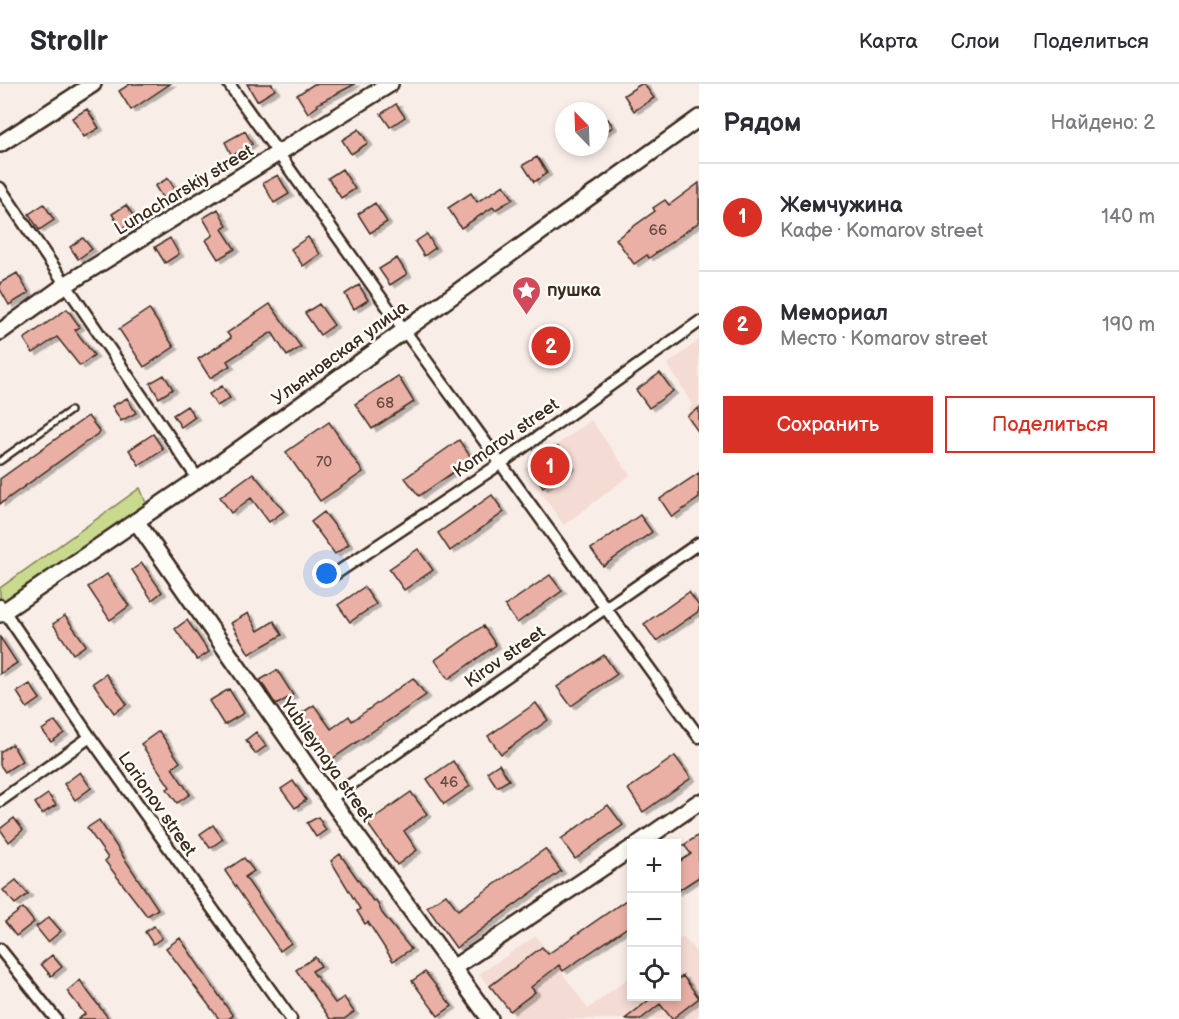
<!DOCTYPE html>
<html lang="ru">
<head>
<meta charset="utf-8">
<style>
	body { margin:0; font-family:"Balsamiq Sans",sans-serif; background:#f7f7f7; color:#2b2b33 }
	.controls { position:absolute; right:18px; bottom:18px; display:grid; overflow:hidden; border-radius:0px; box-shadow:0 3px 9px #0003 }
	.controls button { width:54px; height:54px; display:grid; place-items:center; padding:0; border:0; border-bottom:2px solid #e1e1e2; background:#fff; color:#2b2b33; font:30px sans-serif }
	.compass { position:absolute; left:555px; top:18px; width:54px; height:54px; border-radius:50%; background:#fff; box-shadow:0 3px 9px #0003; rotate:337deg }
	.you { position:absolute; left:327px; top:490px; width:21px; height:21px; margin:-15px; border:4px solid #fff; border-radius:50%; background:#1a73e8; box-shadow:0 0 0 9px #1a73e833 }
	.badge { display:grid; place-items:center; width:39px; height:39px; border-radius:50%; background:#d93025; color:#fff; font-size:20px; font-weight:700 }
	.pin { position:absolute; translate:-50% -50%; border:3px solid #fff; box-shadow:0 2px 6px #0006 }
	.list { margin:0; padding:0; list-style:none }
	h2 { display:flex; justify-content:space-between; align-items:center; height:78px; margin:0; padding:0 24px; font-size:26px }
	h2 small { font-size:20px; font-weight:400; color:#7c7c81 }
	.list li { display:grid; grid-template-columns:39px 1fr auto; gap:18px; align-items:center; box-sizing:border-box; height:108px; padding:0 24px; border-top:2px solid #e1e1e2 }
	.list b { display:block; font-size:22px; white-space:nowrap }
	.list p { margin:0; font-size:20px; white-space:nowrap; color:#7c7c81 }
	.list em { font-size:20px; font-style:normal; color:#7c7c81 }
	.actions { display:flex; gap:12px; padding:18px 24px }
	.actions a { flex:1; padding:14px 0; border:2px solid #d93025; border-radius:0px; text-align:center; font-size:21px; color:#d93025 }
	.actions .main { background:#d93025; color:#fff }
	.icon { flex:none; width:33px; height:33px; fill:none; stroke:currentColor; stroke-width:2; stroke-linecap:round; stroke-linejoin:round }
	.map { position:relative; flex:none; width:699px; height:935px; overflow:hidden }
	header { display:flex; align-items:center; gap:36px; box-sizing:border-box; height:84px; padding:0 30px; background:#fff; border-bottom:2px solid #e1e1e2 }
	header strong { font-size:28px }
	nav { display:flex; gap:33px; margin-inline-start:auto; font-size:21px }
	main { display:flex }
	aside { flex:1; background:#fff }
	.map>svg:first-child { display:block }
	.built { fill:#f4dbd3 }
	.green { fill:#c9da8f; stroke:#828256; stroke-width:1.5 }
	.building { fill:#eab0a5; stroke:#3b2a1e; stroke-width:1.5; filter:url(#shadow) }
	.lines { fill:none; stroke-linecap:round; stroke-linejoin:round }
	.lane-casing { stroke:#3b2a1e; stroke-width:10 }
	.street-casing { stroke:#3b2a1e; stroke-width:15 }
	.secondary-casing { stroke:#3b2a1e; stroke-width:20 }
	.lane { stroke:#fdfcf7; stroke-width:5 }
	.street { stroke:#fdfcf7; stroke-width:10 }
	.secondary { stroke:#fdfcf7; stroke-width:15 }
	.labels { text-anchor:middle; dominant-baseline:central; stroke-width:5; stroke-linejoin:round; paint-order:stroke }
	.number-label { font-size:15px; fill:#674c40 }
	.street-label { font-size:18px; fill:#3b2a1e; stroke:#fdfcf7 }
	.poi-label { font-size:18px; font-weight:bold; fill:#3b2a1e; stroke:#fdfcf7; text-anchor:start }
</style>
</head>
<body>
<header>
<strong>Strollr</strong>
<nav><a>Карта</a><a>Слои</a><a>Поделиться</a></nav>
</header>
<main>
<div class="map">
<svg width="699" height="935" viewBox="0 0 699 935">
	<defs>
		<filter id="shadow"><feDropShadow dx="4.5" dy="2.5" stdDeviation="0" flood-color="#0004"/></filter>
	</defs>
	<rect width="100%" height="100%" fill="#f9ede7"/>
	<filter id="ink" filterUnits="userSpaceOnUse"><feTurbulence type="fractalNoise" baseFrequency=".0167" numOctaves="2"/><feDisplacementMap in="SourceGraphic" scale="12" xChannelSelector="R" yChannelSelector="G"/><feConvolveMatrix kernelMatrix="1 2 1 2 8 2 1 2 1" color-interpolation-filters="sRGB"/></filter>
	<g filter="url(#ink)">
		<path class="built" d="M699 256V340L689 325 692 321 668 280Z
			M591 336 630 391 564 441 524 385Z
			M536 852 588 925 631 892 632 912H676L677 858 683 853 699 871V930L693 935H517L479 890Z"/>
		<path class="green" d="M140 404 147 421 0 520V504Z"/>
		<path class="building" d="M130 0H170L131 26 119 7Z
			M247 0H272L275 6 257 17Z
			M314 0H355L317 20 318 22 308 29 297 11Z
			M641 0H644L654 14 634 27 624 11Z
			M396 20 405 33 390 43 381 30Z
			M87 25 99 44 84 53 72 34Z
			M608 35 613 43 600 51V40Z
			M359 45 368 59 351 70 342 56Z
			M245 47 252 60 232 72 225 58Z
			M537 73 547 89 534 98 523 81Z
			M342 85 355 105 341 114 328 94Z
			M278 91 289 110 274 119 263 99Z
			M168 94 178 110 165 118 155 102Z
			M699 99V138L649 174 647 171 634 180 616 155 655 127 653 124 665 116 669 121Z
			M504 101 513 115 495 126 493 123 461 144 448 124 471 109 477 118Z
			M375 119 387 138 370 149 358 130Z
			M44 120 54 136 39 146 29 130Z
			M126 121 136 136 121 145 112 130Z
			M218 125 227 142 222 145 235 165 218 175 206 156 213 151 203 134Z
			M427 150 435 164 424 172 415 158Z
			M308 153 320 170 303 182 291 165Z
			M83 154 92 165 78 175 70 163Z
			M170 154 179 170 165 179 155 163Z
			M397 174 407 190 390 201 379 185Z
			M17 189 29 209 9 221 0 205V199Z
			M359 201 368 216 354 225 345 210Z
			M270 220 301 263 287 272 272 248 227 277 230 282 210 294 198 275 231 254 227 249Z
			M319 220 334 241 320 251 305 229Z
			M67 225 80 243 75 246 94 271 80 282 57 253 33 269 24 255Z
			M149 225 174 263 144 283 119 245Z
			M660 289 673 307 649 324 636 306Z
			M164 291 173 305 159 314 150 299Z
			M398 292 414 318 372 345 355 320Z
			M222 302 230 314 217 322 209 310Z
			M127 314 136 329 121 337 112 322Z
			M187 322 195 333 181 343 173 331Z
			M699 324V349L687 332Z
			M88 332 100 348 0 420V395Z
			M329 338 363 388 320 417 286 368Z
			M153 350 163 365 139 381 129 366Z
			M459 356 472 375 419 412 405 394Z
			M558 363 571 383 543 403 529 383Z
			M253 389 284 427 269 438 251 414 231 429 220 413Z
			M699 389V414L672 433 660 415Z
			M492 411 504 428 450 467 438 449Z
			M324 428 349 460 335 470 311 438Z
			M640 431 652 448 603 482 591 465Z
			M418 465 433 486 404 506 389 485Z
			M142 479 162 508 152 516 132 486Z
			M107 490 129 522 110 536 88 503Z
			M550 491 562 507 517 539 505 522Z
			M364 503 376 520 350 538 338 521Z
			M689 508 699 522V527L656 557 644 540Z
			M248 529 258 547 274 537 282 551 249 570 231 539Z
			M65 532 86 561 73 570 53 540Z
			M187 536 209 568 197 576 175 545Z
			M483 542 496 561 448 595 435 576Z
			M0 553 17 579 0 590Z
			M604 571 617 590 571 622 557 603Z
			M277 586 293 611 276 621 260 596Z
			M106 590 127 620 114 629 93 599Z
			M413 594 426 611 326 679 294 634 314 621 331 645 349 632 352 637Z
			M30 600 40 615 27 624 17 608Z
			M229 605 244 629 224 641 209 617Z
			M536 619 548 636 501 670 488 652Z
			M55 637 64 649 51 658 42 646Z
			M159 647 180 678 172 684 190 710 177 719 167 705 170 703 141 660Z
			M256 648 266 662 255 670 246 656Z
			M12 660 22 677 5 688 0 681V668Z
			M675 672 691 694 643 728 628 705Z
			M453 677 470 702 444 720 427 695Z
			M499 680 509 696 497 703 487 688Z
			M80 688 91 704 75 716 64 700Z
			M293 697 306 716 295 724 281 705Z
			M411 708 427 730 404 747 417 766 397 781 367 739Z
			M48 710 56 721 42 730 35 719Z
			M608 721 623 741 575 775 561 755Z
			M318 733 326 746 316 753 307 739Z
			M14 734 23 746 9 758 0 745Z
			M99 736 158 825 147 832 105 777 108 774 87 744Z
			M213 741 223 755 210 764 200 750Z
			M699 751V793L676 808V780L691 770 684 761Z
			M545 765 561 787 456 864 427 823 446 810 458 826Z
			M340 770 373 817 376 816 382 829 411 865 393 877 368 838 365 840 357 827 360 825 331 777Z
			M244 774 254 787 245 793 291 859 280 867 225 787Z
			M16 796 28 810 15 820 3 806Z
			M632 812V840L563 887 559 881 531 903 535 908 510 927 490 902 542 863 548 870Z
			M23 824 34 838 16 852 5 838Z
			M49 833 61 847 48 858 36 843Z
			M154 842 162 854 153 860 145 848Z
			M180 854 233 932 228 935H219L166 864Z
			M52 871 62 883 51 892 41 880Z
			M315 873 321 882 312 887 335 919 344 913 354 928 344 935H330L296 886Z
			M425 888 452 922 438 932 412 897Z
			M683 892 699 914 672 935 660 920 641 935H625L654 912H676V896Z
			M80 896 89 909 109 935H78L85 930 67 907Z"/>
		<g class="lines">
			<defs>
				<path id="lane" d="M0 377 70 327"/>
				<path id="street" d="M229 0 404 246 699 653
					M0 104 198 395
					M329 494 500 380 699 238
					M0 521 90 653 291 935
					M330 715 699 459
					M0 717 90 653
					M0 865 56 935"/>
				<path id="secondary" d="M0 60 93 0
					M0 248 65 201 390 0
					M136 437 330 715 490 935
					M0 530 198 395 699 34
					M638 760 699 718
					M453 884 632 764"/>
			</defs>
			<use href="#lane" class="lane-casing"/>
			<use href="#street" class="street-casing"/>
			<use href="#secondary" class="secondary-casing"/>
			<use href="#lane" class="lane"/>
			<use href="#street" class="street"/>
			<use href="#secondary" class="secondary"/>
		</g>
	</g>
	<defs>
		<symbol id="sight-pin" viewBox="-11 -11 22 30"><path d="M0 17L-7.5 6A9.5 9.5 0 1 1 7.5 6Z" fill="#d1495b" stroke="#fdfcf7"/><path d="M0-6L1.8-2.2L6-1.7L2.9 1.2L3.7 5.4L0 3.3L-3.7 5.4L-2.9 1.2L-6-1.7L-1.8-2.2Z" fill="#fff"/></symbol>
	</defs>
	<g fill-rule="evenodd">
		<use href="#sight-pin" x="510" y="190" width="33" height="45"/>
	</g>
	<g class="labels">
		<g class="number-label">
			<text x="658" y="146">66</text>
			<text x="385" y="319">68</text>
			<text x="324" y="378">70</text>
			<text x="449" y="698">46</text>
		</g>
		<g class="street-label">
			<text transform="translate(184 106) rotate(-31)">Lunacharskiy street</text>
			<text transform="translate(340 269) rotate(-36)">Ульяновская улица</text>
			<text transform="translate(506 354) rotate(-35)">Komarov street</text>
			<text transform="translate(505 573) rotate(-35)">Kirov street</text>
			<text transform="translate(327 676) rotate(55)">Yubileynaya street</text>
			<text transform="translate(157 720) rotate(55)">Larionov street</text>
		</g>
		<g class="poi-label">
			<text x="547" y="206">пушка</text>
		</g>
	</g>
</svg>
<div class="controls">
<button>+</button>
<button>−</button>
<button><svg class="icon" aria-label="locate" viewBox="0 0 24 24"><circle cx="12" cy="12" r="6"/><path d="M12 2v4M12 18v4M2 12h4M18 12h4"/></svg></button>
</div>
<svg class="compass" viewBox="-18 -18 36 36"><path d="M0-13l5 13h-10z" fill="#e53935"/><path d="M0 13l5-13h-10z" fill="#7c7c81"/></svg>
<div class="you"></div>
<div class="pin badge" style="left:550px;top:382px">1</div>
<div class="pin badge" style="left:551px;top:262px">2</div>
</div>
<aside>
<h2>Рядом<small>Найдено: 2</small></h2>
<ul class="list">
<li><span class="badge">1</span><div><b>Жемчужина</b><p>Кафе · Komarov street</p></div><em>140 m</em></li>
<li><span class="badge">2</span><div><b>Мемориал</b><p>Место · Komarov street</p></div><em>190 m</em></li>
</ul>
<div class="actions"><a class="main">Сохранить</a><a>Поделиться</a></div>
</aside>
</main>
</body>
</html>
